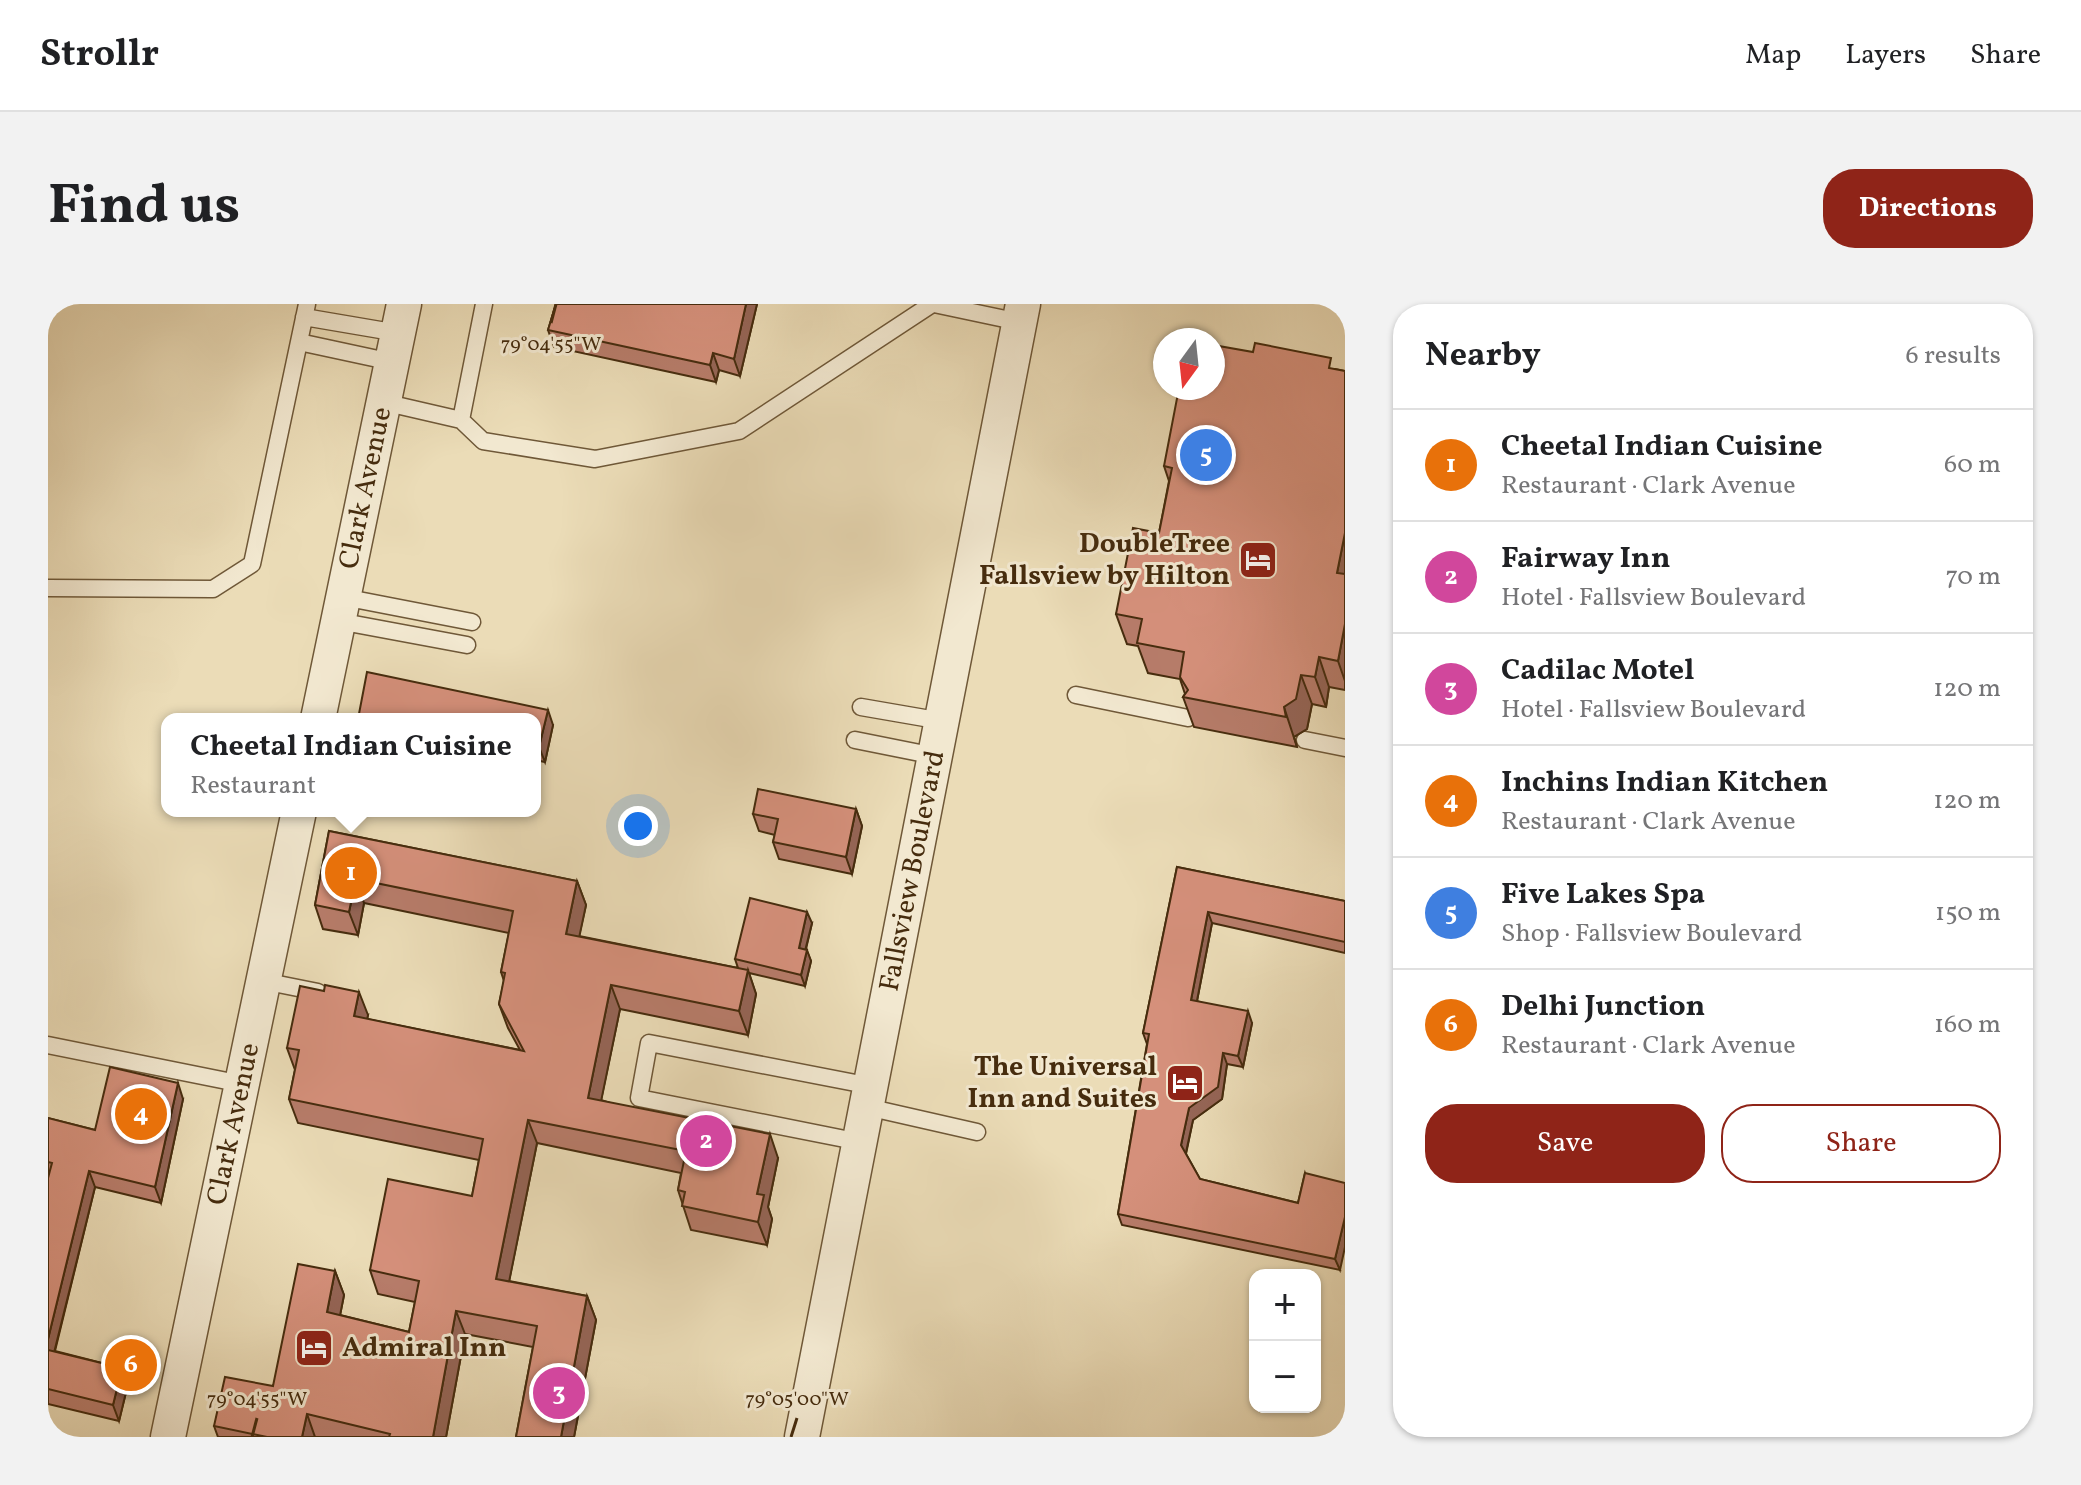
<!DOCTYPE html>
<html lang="en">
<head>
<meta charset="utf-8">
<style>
	body { margin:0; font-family:Vollkorn,serif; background:#f2f2f2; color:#202124 }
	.controls { position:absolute; right:24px; bottom:24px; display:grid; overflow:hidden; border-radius:16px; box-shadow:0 2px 6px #0004 }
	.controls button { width:72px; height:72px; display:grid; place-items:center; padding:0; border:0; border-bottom:2px solid #e0e0e0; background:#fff; color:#202124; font:40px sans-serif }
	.compass { position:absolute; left:1105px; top:24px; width:72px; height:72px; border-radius:50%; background:#fff; box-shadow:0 2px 6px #0004; rotate:195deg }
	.you { position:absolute; left:590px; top:522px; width:28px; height:28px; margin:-20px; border:6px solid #fff; border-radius:50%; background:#1a73e8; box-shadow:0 0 0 12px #1a73e833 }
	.badge { display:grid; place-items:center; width:52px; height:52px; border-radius:50%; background:#8f2418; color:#fff; font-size:26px; font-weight:700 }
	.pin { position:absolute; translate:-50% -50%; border:4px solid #fff; box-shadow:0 2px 8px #0006 }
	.popup { position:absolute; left:113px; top:409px; width:380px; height:104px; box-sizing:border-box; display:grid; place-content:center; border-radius:16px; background:#fff; filter:drop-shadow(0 2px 6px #0005); font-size:26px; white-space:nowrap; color:#757577 }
	.popup b { font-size:30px; color:#202124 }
	.popup::after { content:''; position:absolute; left:50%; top:100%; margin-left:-16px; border:16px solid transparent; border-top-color:#fff }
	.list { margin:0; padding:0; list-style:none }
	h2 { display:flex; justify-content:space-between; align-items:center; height:104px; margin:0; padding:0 32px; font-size:34px }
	h2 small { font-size:26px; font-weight:400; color:#757577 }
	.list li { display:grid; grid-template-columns:52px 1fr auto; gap:24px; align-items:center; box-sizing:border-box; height:112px; padding:0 32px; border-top:2px solid #e0e0e0 }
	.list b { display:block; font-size:30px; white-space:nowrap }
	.list p { margin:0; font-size:26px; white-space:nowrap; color:#757577 }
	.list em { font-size:26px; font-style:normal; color:#757577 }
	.actions { display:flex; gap:16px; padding:24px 32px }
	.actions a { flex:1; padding:18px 0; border:2px solid #8f2418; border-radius:32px; text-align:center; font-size:28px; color:#8f2418 }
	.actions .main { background:#8f2418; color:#fff }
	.map { position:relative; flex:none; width:1297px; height:1133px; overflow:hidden; border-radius:32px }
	header { display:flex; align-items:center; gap:48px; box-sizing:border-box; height:112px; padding:0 40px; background:#fff; border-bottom:2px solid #e0e0e0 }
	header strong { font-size:38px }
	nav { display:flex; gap:44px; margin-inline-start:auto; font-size:28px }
	.intro { display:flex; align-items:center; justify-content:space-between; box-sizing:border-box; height:192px; padding:0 48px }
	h1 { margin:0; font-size:56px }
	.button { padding:20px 36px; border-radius:32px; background:#8f2418; color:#fff; font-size:28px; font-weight:700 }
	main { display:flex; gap:48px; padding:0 48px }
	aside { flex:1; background:#fff; border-radius:32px; box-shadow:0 2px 6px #0004 }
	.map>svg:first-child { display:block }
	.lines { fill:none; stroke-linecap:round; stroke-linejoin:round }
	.service-casing { stroke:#6f5838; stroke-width:19 }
	.minor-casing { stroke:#6f5838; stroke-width:37 }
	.service { stroke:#f2e8d0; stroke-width:16 }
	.minor { stroke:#f2e8d0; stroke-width:34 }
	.wall { fill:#b77c6a; stroke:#462c0e; stroke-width:2 }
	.shaded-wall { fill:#956556; stroke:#462c0e; stroke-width:2 }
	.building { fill:#d5907b; stroke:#462c0e; stroke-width:2 }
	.ticks { fill:none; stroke:#462c0e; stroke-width:3 }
	.labels { text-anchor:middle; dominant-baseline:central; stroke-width:6; stroke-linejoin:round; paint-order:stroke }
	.street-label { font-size:28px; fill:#462c0e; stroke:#f2e8d0 }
	.poi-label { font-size:28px; font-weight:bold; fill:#462c0e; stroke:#f2e8d0; text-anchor:end }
	.ticks-label { font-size:20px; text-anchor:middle; fill:#462c0e; stroke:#f2e8d0; stroke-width:6; stroke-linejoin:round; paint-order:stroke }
</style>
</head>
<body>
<header>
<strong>Strollr</strong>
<nav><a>Map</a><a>Layers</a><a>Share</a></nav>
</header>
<div class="intro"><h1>Find us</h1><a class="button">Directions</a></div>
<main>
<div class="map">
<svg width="1297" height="1133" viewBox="0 0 1297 1133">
	<rect width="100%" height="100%" fill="#ebdcb7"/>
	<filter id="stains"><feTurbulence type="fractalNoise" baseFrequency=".0025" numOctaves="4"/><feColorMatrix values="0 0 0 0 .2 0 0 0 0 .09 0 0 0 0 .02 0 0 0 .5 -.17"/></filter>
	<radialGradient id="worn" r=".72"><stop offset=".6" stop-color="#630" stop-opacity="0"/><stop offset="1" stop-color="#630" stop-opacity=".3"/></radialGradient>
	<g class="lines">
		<defs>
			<path id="service" d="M436 0 413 116 435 137 547 155 691 127 884 0
				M886 0 971 18
				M256 13 350 29
				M251 38 344 58
				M335 98 413 116
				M0 284 165 285 204 260 259 0
				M295 293 424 318
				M290 317 419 341
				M1028 391 1140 414
				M813 403 894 417
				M807 436 887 452
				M1257 436 1297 444
				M215 677 270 688
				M0 741 194 780
				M819 803 929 828
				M812 838 591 794 601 739 823 782"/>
			<path id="minor" d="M270 415 356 0
				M120 1133 251 507
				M754 1133 975 0"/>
		</defs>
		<use href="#service" class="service-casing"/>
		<use href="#minor" class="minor-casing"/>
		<use href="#service" class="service"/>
		<use href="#minor" class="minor"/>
	</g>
	<path class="wall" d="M508 0H709L692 72 671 66 668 78 506 43 500 26Z
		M1287 65 1297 67V386L1281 383 1278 403 1264 400 1259 425 1246 433 1249 443 1146 423 1135 393 1137 390 1132 375 1100 369 1090 342 1079 340 1068 310 1111 229 1121 177 1116 162Z
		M487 415 505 421 497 458 487 456Z
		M808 505 814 522 804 570 731 555 725 538 727 531 711 527 705 510Z
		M281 527 529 577 538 601 531 632 690 664 687 655 764 619 758 645 763 657 757 682 701 669 708 690 700 731 572 705 553 796 730 854 720 903 724 915 719 941 643 926 630 886 633 869 489 839 461 977 539 992 548 1016 526 1133H468L485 1043 417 1030 398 1133H170L166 1122 225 1082 287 967 296 991 292 1011 361 1028 367 998 330 990 322 966 424 892 431 856 250 819 241 795 247 766 239 744 320 711 319 715 472 746 460 724 451 700 456 677 453 668 461 629 316 599 310 631 275 625 267 601Z
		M1129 563 1297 597V649L1164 619 1149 697 1204 719 1195 763 1179 760 1174 795 1145 816 1138 850 1152 875 1250 899 1257 869 1292 966 1074 921 1070 910 1099 740 1095 729Z
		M135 795 113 899 47 883 7 1047 74 1064 80 1080 71 1117 0 1100V814L47 826Z"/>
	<path class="shaded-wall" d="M698 0H709L692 72 686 55Z
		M665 49 671 66 668 78 662 61Z
		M1297 229V291L1289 269Z
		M1297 320V377L1290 357Z
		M1271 353 1281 383 1278 403 1267 373Z
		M1253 371 1264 400 1259 425 1246 433 1249 443 1236 403Z
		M500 406 505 421 497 458 491 443Z
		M808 505 814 522 804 570 798 553Z
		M308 575 316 599 310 631 301 608Z
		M529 577 538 601 527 653 518 630Z
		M759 608 764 619 755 655 751 644Z
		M1160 608 1164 619 1147 707 1143 696Z
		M759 646 763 657 757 682 753 671Z
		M700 666 708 690 700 731 691 707Z
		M563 681 572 705 549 817 540 794Z
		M311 688 320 711 315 736 306 712Z
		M1200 707 1204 719 1195 763 1190 752Z
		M1175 749 1179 760 1174 795 1145 816 1137 853 1133 841 1141 804Z
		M130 779 135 795 113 899 107 883Z
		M480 816 489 839 457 998 448 975Z
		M722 830 730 854 720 903 724 915 719 941 710 918 709 890Z
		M41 867 47 883 3 1061 0 1052V1035Z
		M1297 913V943L1292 966 1287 955Z
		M287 967 296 991 288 1032 279 1008Z
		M539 992 548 1016 526 1133H513Z
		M408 1007 417 1030 398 1133H385Z
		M74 1064 80 1080 71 1117 65 1101Z
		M259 1110 267 1133H254Z"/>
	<path class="building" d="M508 0H698L686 55 665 49 662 61 500 26Z
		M1207 39 1283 54 1281 64 1297 67V229L1289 269 1297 270V320L1290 357 1271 353 1267 373 1253 371 1248 395 1236 403 1238 413 1135 393 1140 386 1132 373 1136 348 1089 339 1094 315 1068 310 1085 224 1111 229 1124 164 1116 162 1131 84H1165V41L1205 48Z
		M319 368 500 406 491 443 487 442V415H310Z
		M710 485 808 505 798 553 725 538 730 515 705 510Z
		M281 527 529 577 518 630 700 666 691 707 563 681 540 794 722 830 709 890 716 891 710 918 634 902 637 888 630 886 638 847 480 816 448 975 539 992 513 1133H468L489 1022 408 1007 385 1133H341L342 1130 259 1110 254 1133H219L166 1122 177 1073 225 1082 250 960 287 967 279 1008 361 1028 371 977 322 966 340 875 424 892 435 835 241 795 251 746 239 744 252 682 276 687 277 681 311 688 306 712 476 747 451 700 457 669 453 668 465 607 308 575 301 608 267 601Z
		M1129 563 1297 597V638L1160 608 1143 696 1200 707 1190 752 1175 749 1170 783 1141 804 1133 841 1152 875 1250 899 1257 869 1297 879V913L1287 955 1070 910 1101 730 1095 729Z
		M702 594 759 608 751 644 759 646 753 671 687 655Z
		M62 763 130 779 107 883 41 867 0 1035V874L4 859 0 858V814L47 826Z
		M0 1046 74 1064 65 1101 0 1085Z"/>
	<path class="ticks" d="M503 19 508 0M204 1133 209 1114M743 1133 749 1114"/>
	<defs>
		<symbol id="hotel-square" viewBox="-11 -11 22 22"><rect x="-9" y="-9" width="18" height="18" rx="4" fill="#8f2418" stroke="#f2e8d0"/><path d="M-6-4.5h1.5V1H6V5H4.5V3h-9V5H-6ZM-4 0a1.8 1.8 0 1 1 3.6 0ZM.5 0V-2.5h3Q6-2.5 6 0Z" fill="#fff"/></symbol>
	</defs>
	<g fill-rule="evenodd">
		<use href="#hotel-square" x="1188" y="234" width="44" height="44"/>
		<use href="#hotel-square" x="1115" y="757" width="44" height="44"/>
		<use href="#hotel-square" x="244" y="1022" width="44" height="44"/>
	</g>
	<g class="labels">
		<g class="street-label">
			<text transform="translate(318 184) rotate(-78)">Clark Avenue</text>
			<text transform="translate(865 567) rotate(-79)">Fallsview Boulevard</text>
			<text transform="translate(186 820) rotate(-78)">Clark Avenue</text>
		</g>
		<g class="poi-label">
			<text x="1182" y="240">DoubleTree<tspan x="1182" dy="32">Fallsview by Hilton</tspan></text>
			<text x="1109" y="763">The Universal<tspan x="1109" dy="32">Inn and Suites</tspan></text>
			<text x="294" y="1044" text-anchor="start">Admiral Inn</text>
		</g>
	</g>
	<g class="ticks-label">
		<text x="503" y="46">79°04'55"W</text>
		<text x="209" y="1101">79°04'55"W</text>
		<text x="749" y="1101">79°05'00"W</text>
	</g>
	<rect width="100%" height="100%" filter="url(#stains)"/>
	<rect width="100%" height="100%" fill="url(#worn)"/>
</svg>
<div class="controls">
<button>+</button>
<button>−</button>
</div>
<svg class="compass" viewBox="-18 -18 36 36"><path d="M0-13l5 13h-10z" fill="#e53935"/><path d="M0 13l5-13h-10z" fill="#757577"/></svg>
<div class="you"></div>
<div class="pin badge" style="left:303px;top:569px;background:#e8710a">1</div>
<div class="popup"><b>Cheetal Indian Cuisine</b>Restaurant</div>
<div class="pin badge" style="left:658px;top:837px;background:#d1479c">2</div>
<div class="pin badge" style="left:511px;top:1089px;background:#d1479c">3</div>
<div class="pin badge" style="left:93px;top:810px;background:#e8710a">4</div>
<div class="pin badge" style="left:1158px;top:151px;background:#3f7fe0">5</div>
<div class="pin badge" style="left:83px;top:1061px;background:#e8710a">6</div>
</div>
<aside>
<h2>Nearby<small>6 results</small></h2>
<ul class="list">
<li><span class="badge" style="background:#e8710a">1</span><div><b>Cheetal Indian Cuisine</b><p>Restaurant · Clark Avenue</p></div><em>60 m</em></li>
<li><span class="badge" style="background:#d1479c">2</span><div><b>Fairway Inn</b><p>Hotel · Fallsview Boulevard</p></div><em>70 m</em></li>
<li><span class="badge" style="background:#d1479c">3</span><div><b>Cadilac Motel</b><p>Hotel · Fallsview Boulevard</p></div><em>120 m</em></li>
<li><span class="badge" style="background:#e8710a">4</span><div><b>Inchins Indian Kitchen</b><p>Restaurant · Clark Avenue</p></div><em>120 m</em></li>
<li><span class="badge" style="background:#3f7fe0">5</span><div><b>Five Lakes Spa</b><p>Shop · Fallsview Boulevard</p></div><em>150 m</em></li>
<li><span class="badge" style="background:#e8710a">6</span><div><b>Delhi Junction</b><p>Restaurant · Clark Avenue</p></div><em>160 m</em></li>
</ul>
<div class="actions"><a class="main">Save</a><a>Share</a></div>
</aside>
</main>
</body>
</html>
